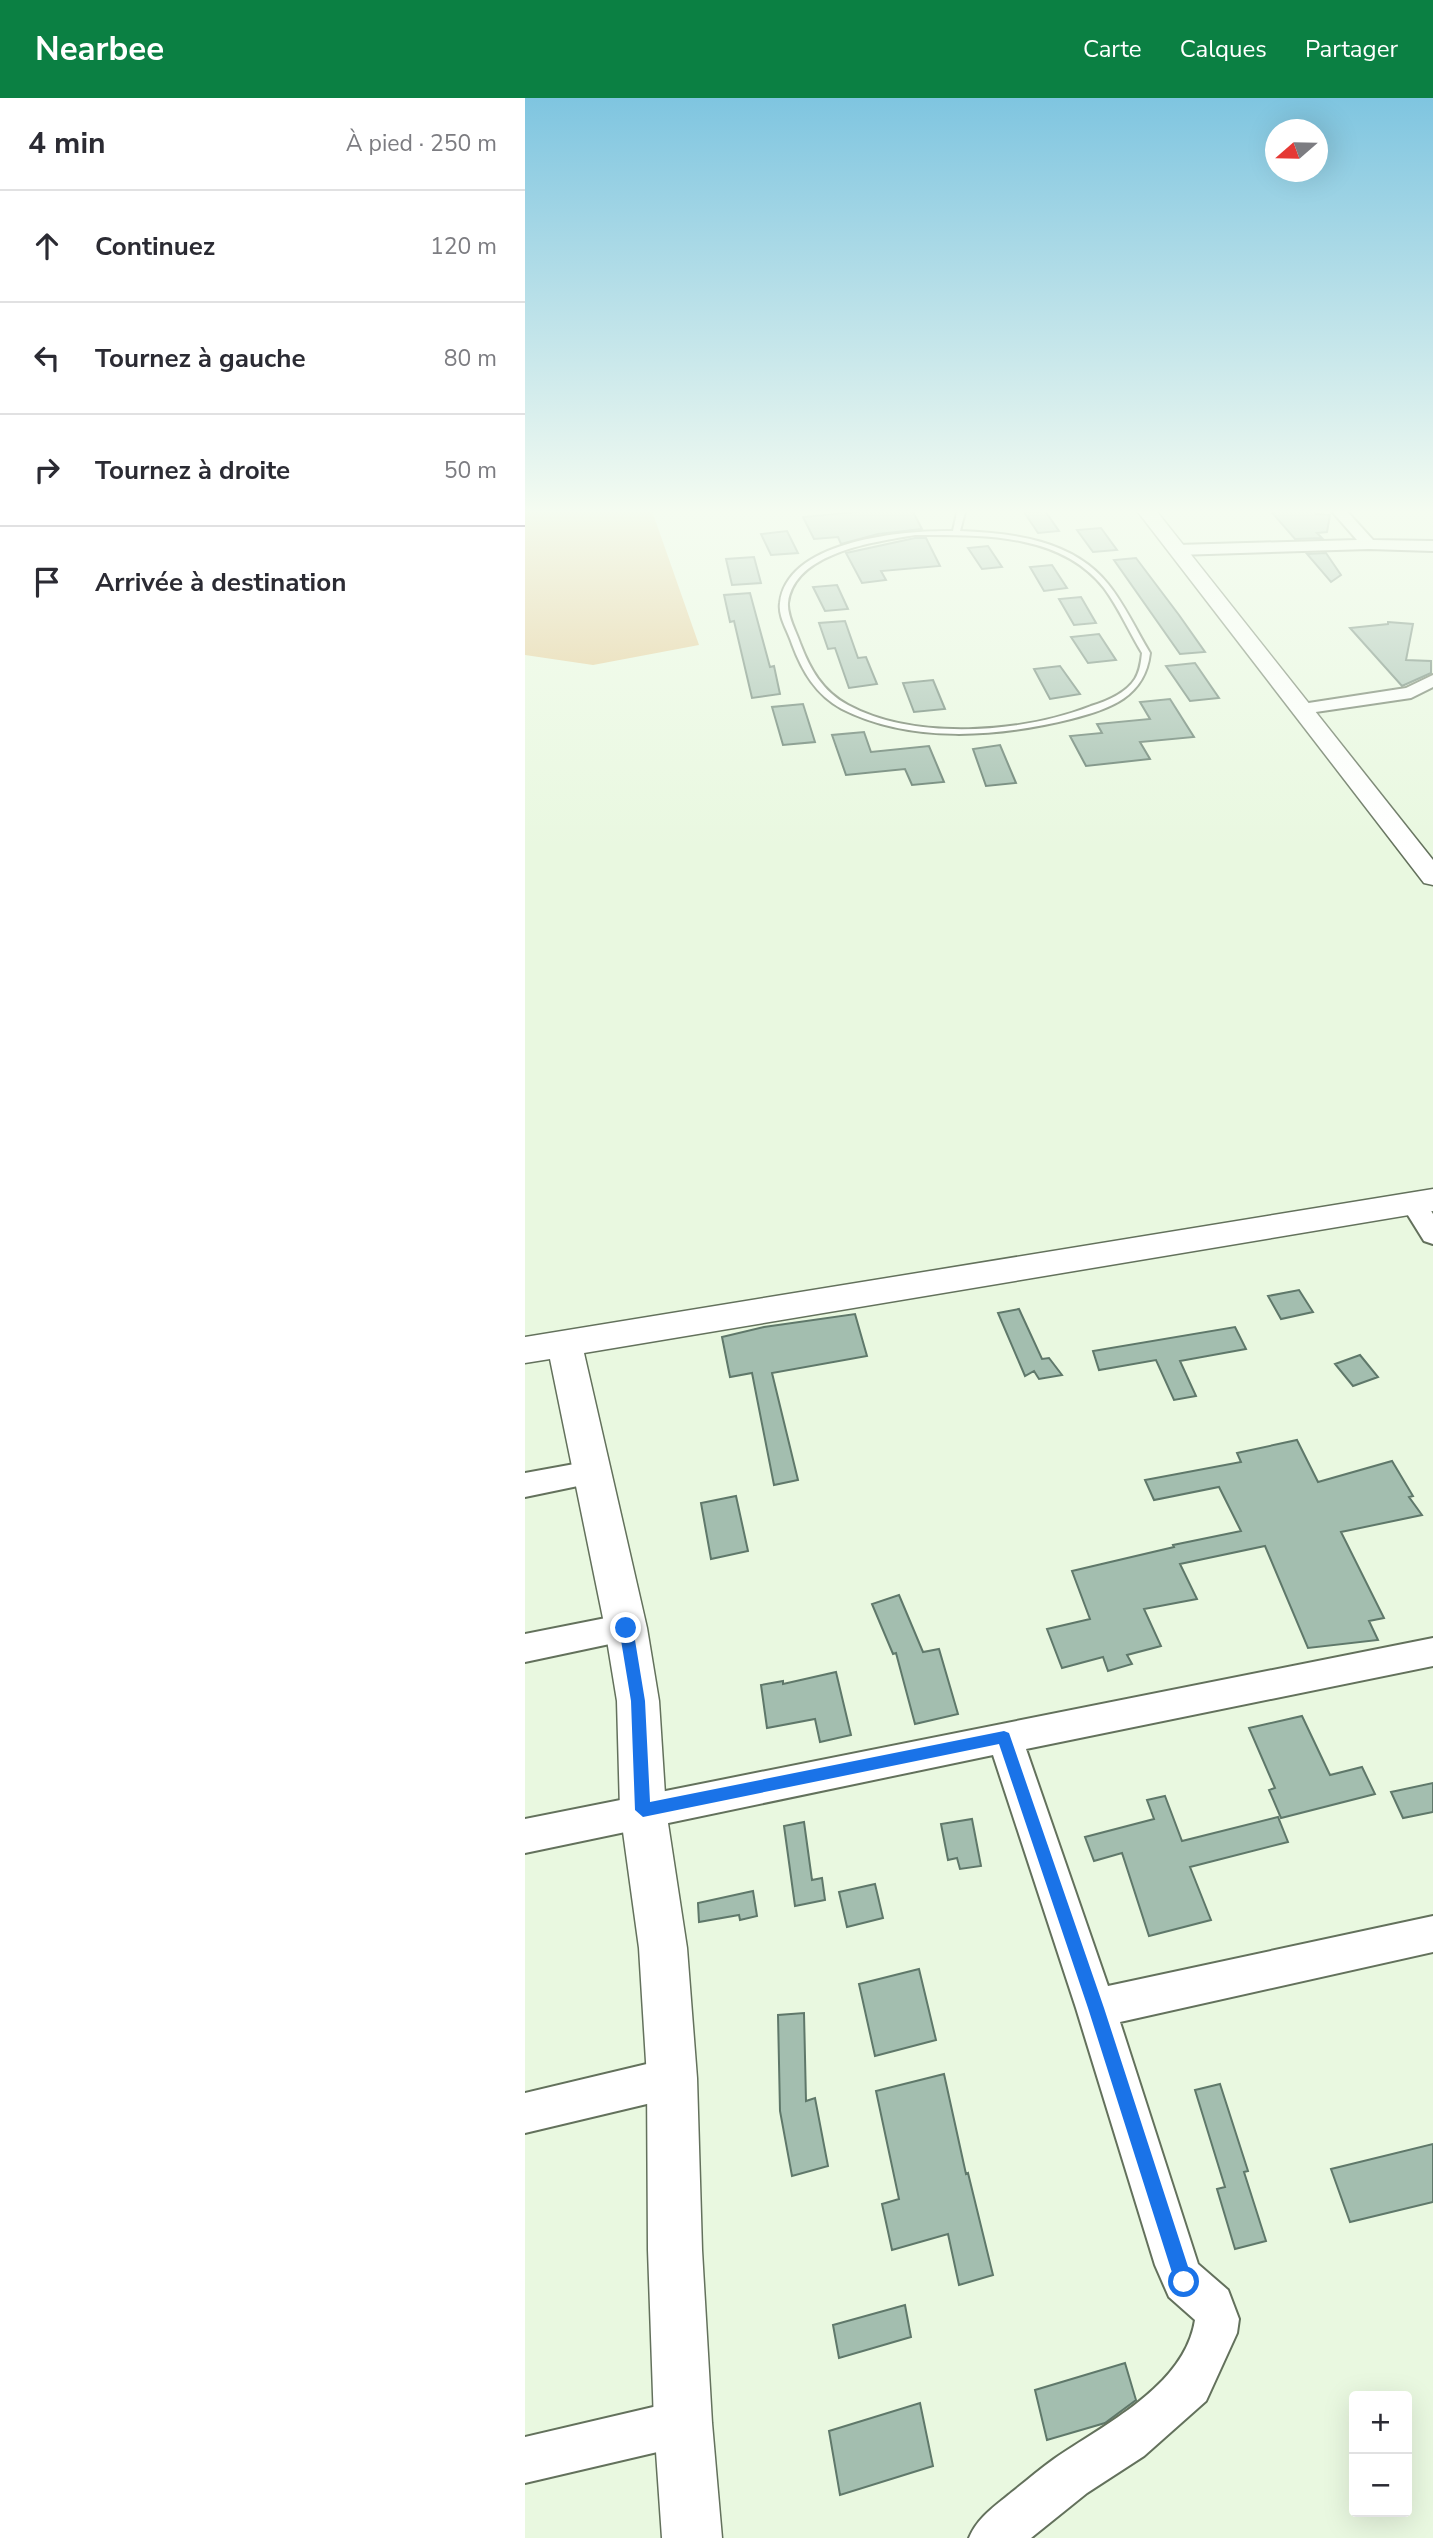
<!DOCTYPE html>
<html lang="fr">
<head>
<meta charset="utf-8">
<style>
	body { margin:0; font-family:"Nunito Sans",sans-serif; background:#f2f2f3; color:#2b2b33 }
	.controls { position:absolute; right:21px; bottom:21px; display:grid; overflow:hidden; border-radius:7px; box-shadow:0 7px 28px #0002 }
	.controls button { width:63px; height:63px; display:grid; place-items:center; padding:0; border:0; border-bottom:2px solid #e1e1e2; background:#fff; color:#2b2b33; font:35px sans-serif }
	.compass { position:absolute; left:740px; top:21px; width:63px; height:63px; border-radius:50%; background:#fff; box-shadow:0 7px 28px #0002; rotate:250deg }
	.stop { position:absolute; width:21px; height:21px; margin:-16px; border:5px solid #1a73e8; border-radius:50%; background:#fff }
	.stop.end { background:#1a73e8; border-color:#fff; box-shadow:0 2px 7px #0008 }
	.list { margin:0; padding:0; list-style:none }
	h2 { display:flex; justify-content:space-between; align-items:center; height:91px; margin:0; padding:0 28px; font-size:30px }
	h2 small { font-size:23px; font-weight:400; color:#7c7c81 }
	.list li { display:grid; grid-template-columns:46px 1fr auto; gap:21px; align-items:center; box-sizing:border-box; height:112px; padding:0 28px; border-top:2px solid #e1e1e2 }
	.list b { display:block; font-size:26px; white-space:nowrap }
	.list em { font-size:23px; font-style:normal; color:#7c7c81 }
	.icon { flex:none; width:38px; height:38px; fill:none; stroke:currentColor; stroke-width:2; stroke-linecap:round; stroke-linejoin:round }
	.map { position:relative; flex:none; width:908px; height:2440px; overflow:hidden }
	header { display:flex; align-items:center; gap:42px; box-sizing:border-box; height:98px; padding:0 35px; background:#0b8043; color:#fff }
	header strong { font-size:33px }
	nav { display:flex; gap:38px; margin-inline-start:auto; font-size:24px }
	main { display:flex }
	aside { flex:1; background:#fff }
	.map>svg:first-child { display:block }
	.green { fill:#e3c68d }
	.building { fill:#a3beaf; stroke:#5f786a; stroke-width:2 }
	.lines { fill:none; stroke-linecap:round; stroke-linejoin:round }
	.service-casing { stroke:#63715c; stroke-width:4 }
	.minor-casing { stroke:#63715c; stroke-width:4 }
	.tertiary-casing { stroke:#63715c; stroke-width:3 }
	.service { fill:#fff; fill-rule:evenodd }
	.minor { fill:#fff; fill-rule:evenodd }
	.tertiary { fill:#fff; fill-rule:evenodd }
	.route { fill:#1a73e8 }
</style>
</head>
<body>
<header>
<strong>Nearbee</strong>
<nav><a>Carte</a><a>Calques</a><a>Partager</a></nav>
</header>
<main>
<aside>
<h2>4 min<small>À pied · 250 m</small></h2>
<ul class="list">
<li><svg class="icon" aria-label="ahead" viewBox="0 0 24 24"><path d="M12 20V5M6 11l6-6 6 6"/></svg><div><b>Continuez</b></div><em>120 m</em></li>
<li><svg class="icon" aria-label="left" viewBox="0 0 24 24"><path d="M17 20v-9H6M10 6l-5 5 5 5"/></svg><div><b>Tournez à gauche</b></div><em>80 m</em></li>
<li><svg class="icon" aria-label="right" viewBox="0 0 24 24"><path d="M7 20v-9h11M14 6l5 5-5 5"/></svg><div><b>Tournez à droite</b></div><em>50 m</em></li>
<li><svg class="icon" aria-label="arrive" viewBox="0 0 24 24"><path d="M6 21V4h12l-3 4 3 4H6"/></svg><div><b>Arrivée à destination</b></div></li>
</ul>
</aside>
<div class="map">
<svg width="908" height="2440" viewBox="0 0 908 2440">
	<rect width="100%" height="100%" fill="#e9f8e0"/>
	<path class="green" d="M0 410H126L174 547 68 567 0 557Z"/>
	<path class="building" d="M330 410H386L397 431 353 436 316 446 313 439 289 441 278 419 332 414Z
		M743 410H788L791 416 805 417 802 434 792 435 797 440 770 441Z
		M520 413 534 433 513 435 499 414Z
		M576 430 592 452 568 454 552 432Z
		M262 433 273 455 246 457 236 436Z
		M390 440H401L415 468 356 473 361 482 337 485 321 455Z
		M463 448 477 469 457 471 443 450Z
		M801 455 816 477 806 484 782 456Z
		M229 459 236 485 207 487 201 461Z
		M611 460 654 517 680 554 655 556 589 462Z
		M527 467 542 490 519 493 505 469Z
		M312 487 323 511 300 513 288 489Z
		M225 495 245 569 249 568 255 596 227 600 209 523 205 524 199 497Z
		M556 499 571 525 549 527 534 501Z
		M320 523 333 560 341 559 352 586 324 590 310 550 303 551 294 525Z
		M863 524 888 526 881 562 906 563V575L877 588 825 530 863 526Z
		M574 536 591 562 563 565 546 539Z
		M670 565 694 600 665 603 641 568Z
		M535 568 555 596 525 601 509 571Z
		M408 582 420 611 389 614 378 585Z
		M645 601 669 639 615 644 625 661 561 668 545 638 577 635 572 626 625 621 615 604Z
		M278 606 290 644 258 647 247 609Z
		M339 634 346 654 404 648 419 684 387 687 380 671 321 677 307 637Z
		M475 647 491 685 461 688 448 651Z
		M774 1192 788 1214 756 1221 743 1198Z
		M494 1211 517 1261 524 1260 537 1277 514 1281 509 1273 500 1278 473 1215Z
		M330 1216 342 1258 247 1275 273 1382 249 1387 227 1275 205 1279 197 1239 239 1229Z
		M710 1229 721 1251 655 1263 671 1298 649 1302 631 1262 574 1272 568 1253Z
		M835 1257 853 1279 828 1288 810 1266Z
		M772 1342 793 1384 867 1363 888 1398 884 1399 897 1417 816 1434 859 1520 844 1523 853 1542 783 1550 740 1448 655 1466 672 1501 619 1511 636 1548 602 1557 607 1566 583 1573 578 1559 537 1570 522 1531 565 1521 547 1473 649 1449 648 1447 716 1433 694 1389 629 1402 620 1382 716 1364 712 1355Z
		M211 1398 223 1453 186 1461 176 1405Z
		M374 1497 398 1554 414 1551 433 1616 390 1626 371 1555 368 1556 347 1506Z
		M311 1574 326 1637 295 1644 290 1621 242 1630 236 1587 258 1583V1586Z
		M777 1618 805 1677 837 1669 850 1696 756 1720 744 1692 750 1690 724 1630Z
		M908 1685V1714L878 1720 866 1694Z
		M640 1698 657 1743 753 1719 763 1744 665 1769 686 1822 624 1838 597 1755 569 1763 560 1739 629 1721 622 1702Z
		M447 1721 456 1768 435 1771 432 1760 423 1762 416 1726Z
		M279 1724 287 1782 297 1780 300 1802 270 1808 259 1728Z
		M350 1786 358 1820 322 1829 314 1794Z
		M228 1793 232 1818 215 1822 214 1817 174 1824 173 1805Z
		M394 1871 411 1942 350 1958 334 1886Z
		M279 1915 281 2003 290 2000 303 2068 267 2078 255 2013 253 1917Z
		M419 1976 441 2076 443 2075 468 2177 434 2187 423 2136 367 2152 357 2106 374 2101 351 1993Z
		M695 1986 723 2073 719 2074 741 2143 710 2151 692 2091 700 2089 670 1992Z
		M908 2046V2104L825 2124 806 2071Z
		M380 2207 386 2239 314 2260 308 2227Z
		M600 2265 611 2302 580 2325 522 2342 510 2292Z
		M395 2305 408 2368 315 2397 304 2333Z"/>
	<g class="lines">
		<defs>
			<path id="service" d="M433 410H441L435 433C488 435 548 442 583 486 600 507 611 532 625 555 620 599 585 611 546 621 474 639 386 646 317 611 291 597 277 573 267 546 263 533 253 519 255 505 262 442 379 432 428 433ZM390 437C454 437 535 434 579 490 594 510 604 534 617 555 616 564 615 573 610 581 601 595 582 603 566 608 497 635 390 643 323 607 297 593 285 571 275 545 271 533 262 518 263 505 269 454 350 444 390 437Z"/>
			<path id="minor" d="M804 410H819L848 442 908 443V453L844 451 652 457 644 452 652 447 832 442Z
				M908 577V589L886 600 777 616 768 611 777 606 881 590Z
				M889 1097 898 1100 908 1116V1146L899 1143 876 1106 880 1100Z
				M66 1363 77 1367 81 1375 77 1383 0 1399V1375Z
				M101 1516 113 1520 118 1530 113 1540 0 1564V1536Z
				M908 1540V1568L501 1651 583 1888 908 1818V1854L595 1924 673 2166 703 2192 714 2221 712 2235 681 2303 619 2358 562 2395 506 2440H444C453 2419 469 2409 487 2394 501 2383 515 2371 529 2361 578 2327 660 2288 670 2222L644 2199 630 2167 551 1910 468 1657 0 1755V1721Z
				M147 1960 161 1966 167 1980 161 1994 147 2000 0 2035V1995Z
				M158 2302 174 2309 181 2325 174 2341 158 2348 0 2385V2339Z"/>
			<path id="tertiary" d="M610 410H629L908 762V787L899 785Z
				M908 1091V1113L59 1255 122 1530 134 1603 141 1712 162 1850 172 1980 177 2152 187 2325 197 2440H137L129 2325 123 2152 122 1980 114 1850 95 1712 92 1603 80 1530 25 1261 0 1265V1239Z"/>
		</defs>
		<use href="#service" class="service-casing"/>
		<use href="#minor" class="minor-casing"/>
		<use href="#tertiary" class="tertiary-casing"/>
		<use href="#service" class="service"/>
		<use href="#minor" class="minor"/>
		<use href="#tertiary" class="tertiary"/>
	</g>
	<linearGradient id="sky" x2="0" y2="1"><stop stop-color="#7fc5e0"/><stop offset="0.55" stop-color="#f5fcf1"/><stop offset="1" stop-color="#f5fcf1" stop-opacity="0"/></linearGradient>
	<rect width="908" height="752" fill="url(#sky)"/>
	<path class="route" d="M101 1524 108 1530 120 1603 125 1704 479 1633 484 1635 579 1910 668 2184 666 2190 659 2193 653 2190 650 2184 563 1910 474 1646 118 1719 110 1712 106 1603 94 1530Z"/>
</svg>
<div class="controls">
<button>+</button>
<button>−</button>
</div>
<svg class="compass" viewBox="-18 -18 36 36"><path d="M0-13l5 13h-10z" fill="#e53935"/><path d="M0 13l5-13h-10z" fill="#7c7c81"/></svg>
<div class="stop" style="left:659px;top:2184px"></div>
<div class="stop end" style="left:101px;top:1530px"></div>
</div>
</main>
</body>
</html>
